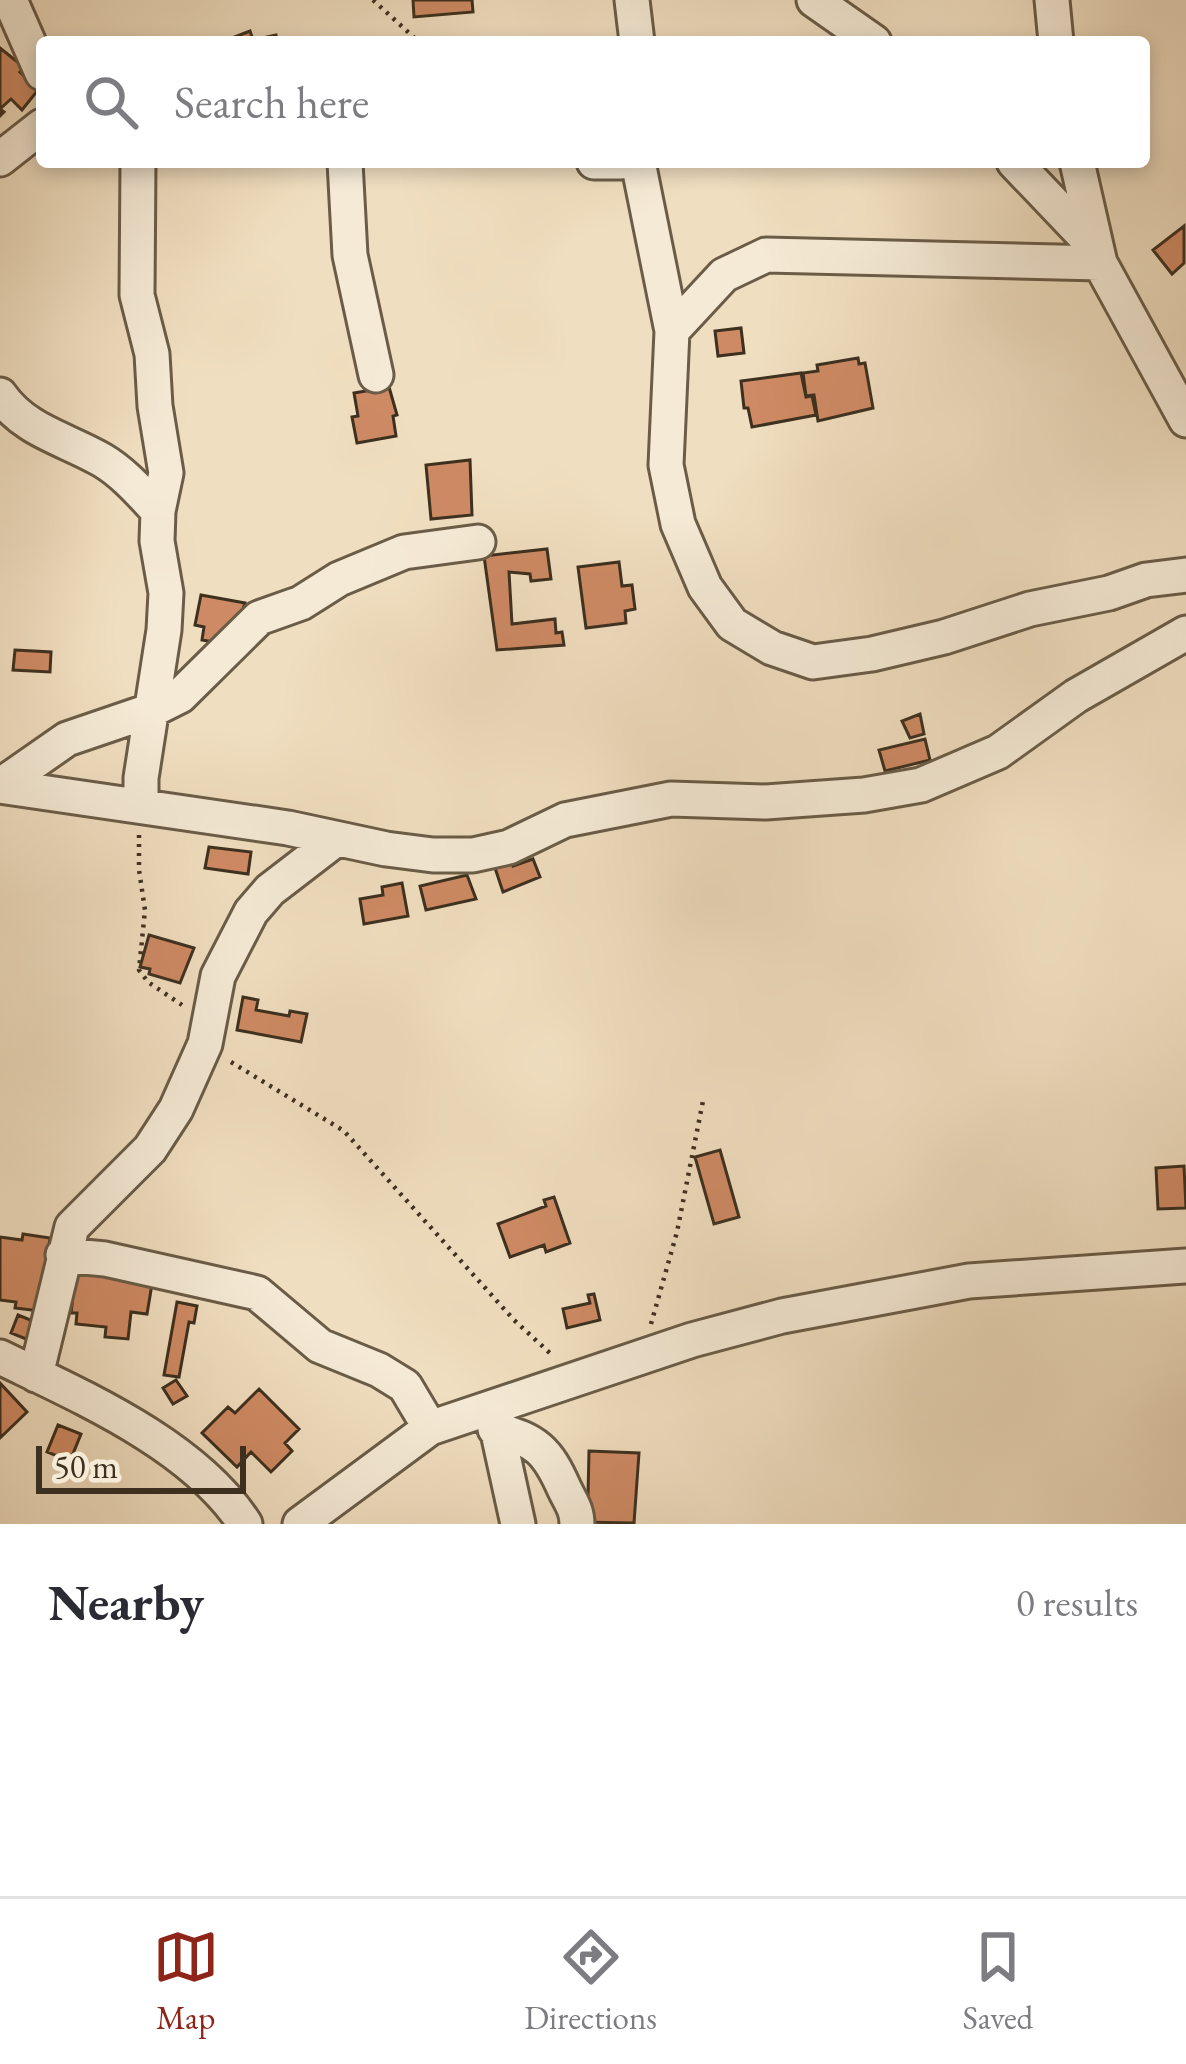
<!DOCTYPE html>
<html lang="en">
<head>
<meta charset="utf-8">
<style>
	body { margin:0; font-family:"EB Garamond",serif; background:#f7f7f7; color:#2b2b33 }
	.scale { position:absolute; left:36px; bottom:30px; width:210px; box-sizing:border-box; padding-left:12px; border:6px solid #3d301f; border-top:0; font-size:33px; line-height:42px; white-space:nowrap; color:#3d301f; -webkit-text-stroke:9px #f5ead6; paint-order:stroke }
	.list { margin:0; padding:0; list-style:none }
	h2 { display:flex; justify-content:space-between; align-items:center; height:156px; margin:0; padding:0 48px; font-size:51px }
	h2 small { font-size:39px; font-weight:400; color:#7c7c81 }
	.icon { flex:none; width:66px; height:66px; fill:none; stroke:currentColor; stroke-width:2; stroke-linecap:round; stroke-linejoin:round }
	.map { position:relative; flex:none; width:1186px; height:1524px; overflow:hidden }
	.search { position:absolute; background:#fff; box-shadow:0 6px 18px #0003; left:36px; right:36px; top:36px; height:132px; display:flex; align-items:center; gap:30px; box-sizing:border-box; padding:0 42px; border-radius:12px; color:#7c7c81; font-size:45px }
	.sheet { height:372px; background:#fff }
	nav { display:flex; justify-content:space-around; align-items:center; box-sizing:border-box; height:168px; border-top:3px solid #e1e1e2; background:#fff; font-size:33px; color:#7c7c81 }
	nav a { display:grid; justify-items:center; gap:6px }
	nav .on { color:#8f2418 }
	.map>svg:first-child { display:block }
	.building { fill:#ce8a64; stroke:#3d301f; stroke-width:3 }
	.lines { fill:none; stroke-linecap:round; stroke-linejoin:round }
	.street-casing { stroke:#6a5c47; stroke-width:39 }
	.path { stroke:#3d301f; stroke-width:4.5; stroke-dasharray:3 6; stroke-linecap:butt }
	.street { stroke:#f5ead6; stroke-width:33 }
</style>
</head>
<body>
<div class="map">
<svg width="1186" height="1524" viewBox="0 0 1186 1524">
	<rect width="100%" height="100%" fill="#f0dec0"/>
	<filter id="stains"><feTurbulence type="fractalNoise" baseFrequency=".00167" numOctaves="4"/><feColorMatrix values="0 0 0 0 .2 0 0 0 0 .09 0 0 0 0 .02 0 0 0 .5 -.17"/></filter>
	<radialGradient id="worn" r=".72"><stop offset=".6" stop-color="#630" stop-opacity="0"/><stop offset="1" stop-color="#630" stop-opacity=".3"/></radialGradient>
	<path class="building" d="M413 0H472L473 12 414 17Z
		M250 31 253 40 276 35 278 42H233L232 38Z
		M0 48 25 68 20 72 29 81 42 85 22 110 11 99 0 109 4 112 0 116Z
		M1184 226V263L1172 274 1153 250Z
		M741 328 744 353 718 356 715 331Z
		M858 358 859 364 865 363 873 408 818 421 814 395 806 396 803 373 818 371 817 365Z
		M801 373 806 397 812 396 816 415 752 427 748 408H744L741 381Z
		M389 387 397 415 393 416 396 436 357 443 352 417 358 416 354 393Z
		M470 460 472 515 431 519 426 465Z
		M547 549 551 579 531 581 530 574 509 572 512 624 555 619 556 633 562 632 564 645 497 650 484 556Z
		M619 562 622 586 632 585 635 609 625 611 626 623 586 628 578 567Z
		M201 595 245 603 231 645 202 640 204 627 195 625Z
		M15 650 51 652 50 672 13 670Z
		M920 714 924 734 910 738 902 721Z
		M925 739 930 760 885 771 879 750Z
		M209 847 251 852 248 874 205 868Z
		M511 859 513 866 533 859 540 877 503 892 494 865Z
		M467 875 476 899 426 910 420 886Z
		M402 883 408 916 364 924 360 899 383 895 382 887Z
		M149 935 194 948 180 983 149 974 150 969 140 967Z
		M243 997 258 1000 256 1010 289 1016 290 1011 307 1014 301 1042 237 1030Z
		M720 1150 739 1217 714 1224 695 1157Z
		M1184 1166 1186 1208 1158 1209 1156 1168Z
		M554 1197 570 1243 546 1252 544 1245 510 1257 498 1224 546 1206 544 1200Z
		M23 1234 50 1238 40 1311 15 1308 16 1302 0 1300V1237L22 1240Z
		M76 1269 125 1273V1281L152 1284 147 1314 131 1312 128 1339 105 1337 106 1327 76 1324 77 1313H71Z
		M594 1294 600 1320 567 1328 563 1309 590 1303 588 1295Z
		M177 1302 197 1306 194 1323 189 1322 179 1377 164 1375Z
		M18 1315 43 1325 36 1343 11 1333Z
		M176 1380 187 1396 173 1404 163 1388Z
		M0 1383 27 1412 0 1438Z
		M259 1389 299 1429 285 1443 292 1451 271 1472 251 1452 237 1467 202 1433 228 1407 235 1413Z
		M58 1425 81 1434 70 1461 47 1452Z
		M589 1451 639 1453 634 1523 580 1522 581 1496H588Z"/>
	<g class="lines">
		<defs>
			<path id="street" d="M10 0 42 73
				M632 0 637 42
				M814 0 874 42
				M1052 0 1056 42
				M0 159 42 126
				M138 162 137 295 152 354 155 406 166 473 158 511 157 541 166 593 164 630 141 778V806
				M345 162 350 255 376 375
				M594 162H620
				M638 162 672 331 666 465 678 524 705 587 732 624 772 648 813 662 872 654 944 637 1030 609 1109 593 1146 580 1186 575
				M1014 162 1094 246
				M1077 162 1100 263 1186 420
				M672 331 724 275 766 255 1100 263
				M0 395C25 431 66 439 102 460 124 473 141 493 158 511
				M1 785 67 739 152 710 180 696 259 618 301 603 339 579 404 552 478 542
				M0 786 288 828 386 849 433 855H473L509 847 565 820 671 799 766 802 864 795 921 785 998 752 1076 696 1186 633
				M63 1255 105 1259 257 1293 320 1346 379 1370 405 1386 430 1428
				M0 1357C82 1397 194 1445 245 1524
				M36 1375 72 1227 150 1149 176 1109 205 1044 218 976 251 912 270 890 335 840
				M493 1410 518 1524
				M495 1429C537 1441 547 1450 564 1488 570 1501 577 1509 577 1524
				M300 1524 430 1428 692 1340 782 1316 969 1281 1186 1266"/>
		</defs>
		<use href="#street" class="street-casing"/>
		<path class="path" d="M373 0 419 42
			M139 835V870L145 910 139 970 148 982 182 1005
			M231 1062 344 1131 514 1320 552 1355
			M651 1324 677 1232 703 1101"/>
		<use href="#street" class="street"/>
	</g>
	<rect width="100%" height="100%" filter="url(#stains)"/>
	<rect width="100%" height="100%" fill="url(#worn)"/>
</svg>
<div class="scale">50 m</div>
<div class="search"><svg class="icon" aria-label="search" viewBox="0 0 24 24"><circle cx="10" cy="10" r="6"/><path d="M15 15l6 6"/></svg>Search here</div>
</div>
<section class="sheet">
<h2>Nearby<small>0 results</small></h2>
<ul class="list">
</ul>
</section>
<nav>
<a class="on"><svg class="icon" aria-label="map" viewBox="0 0 24 24"><path d="M3 6l6-2 6 2 6-2v14l-6 2-6-2-6 2zM9 4v14M15 6v14"/></svg>Map</a>
<a><svg class="icon" aria-label="directions" viewBox="0 0 24 24"><path d="M12 3l9 9-9 9-9-9zM9 14v-3h6M13 9l2 2-2 2"/></svg>Directions</a>
<a><svg class="icon" aria-label="saved" viewBox="0 0 24 24"><path d="M7 4h10v16l-5-4-5 4z"/></svg>Saved</a>
</nav>
</body>
</html>
